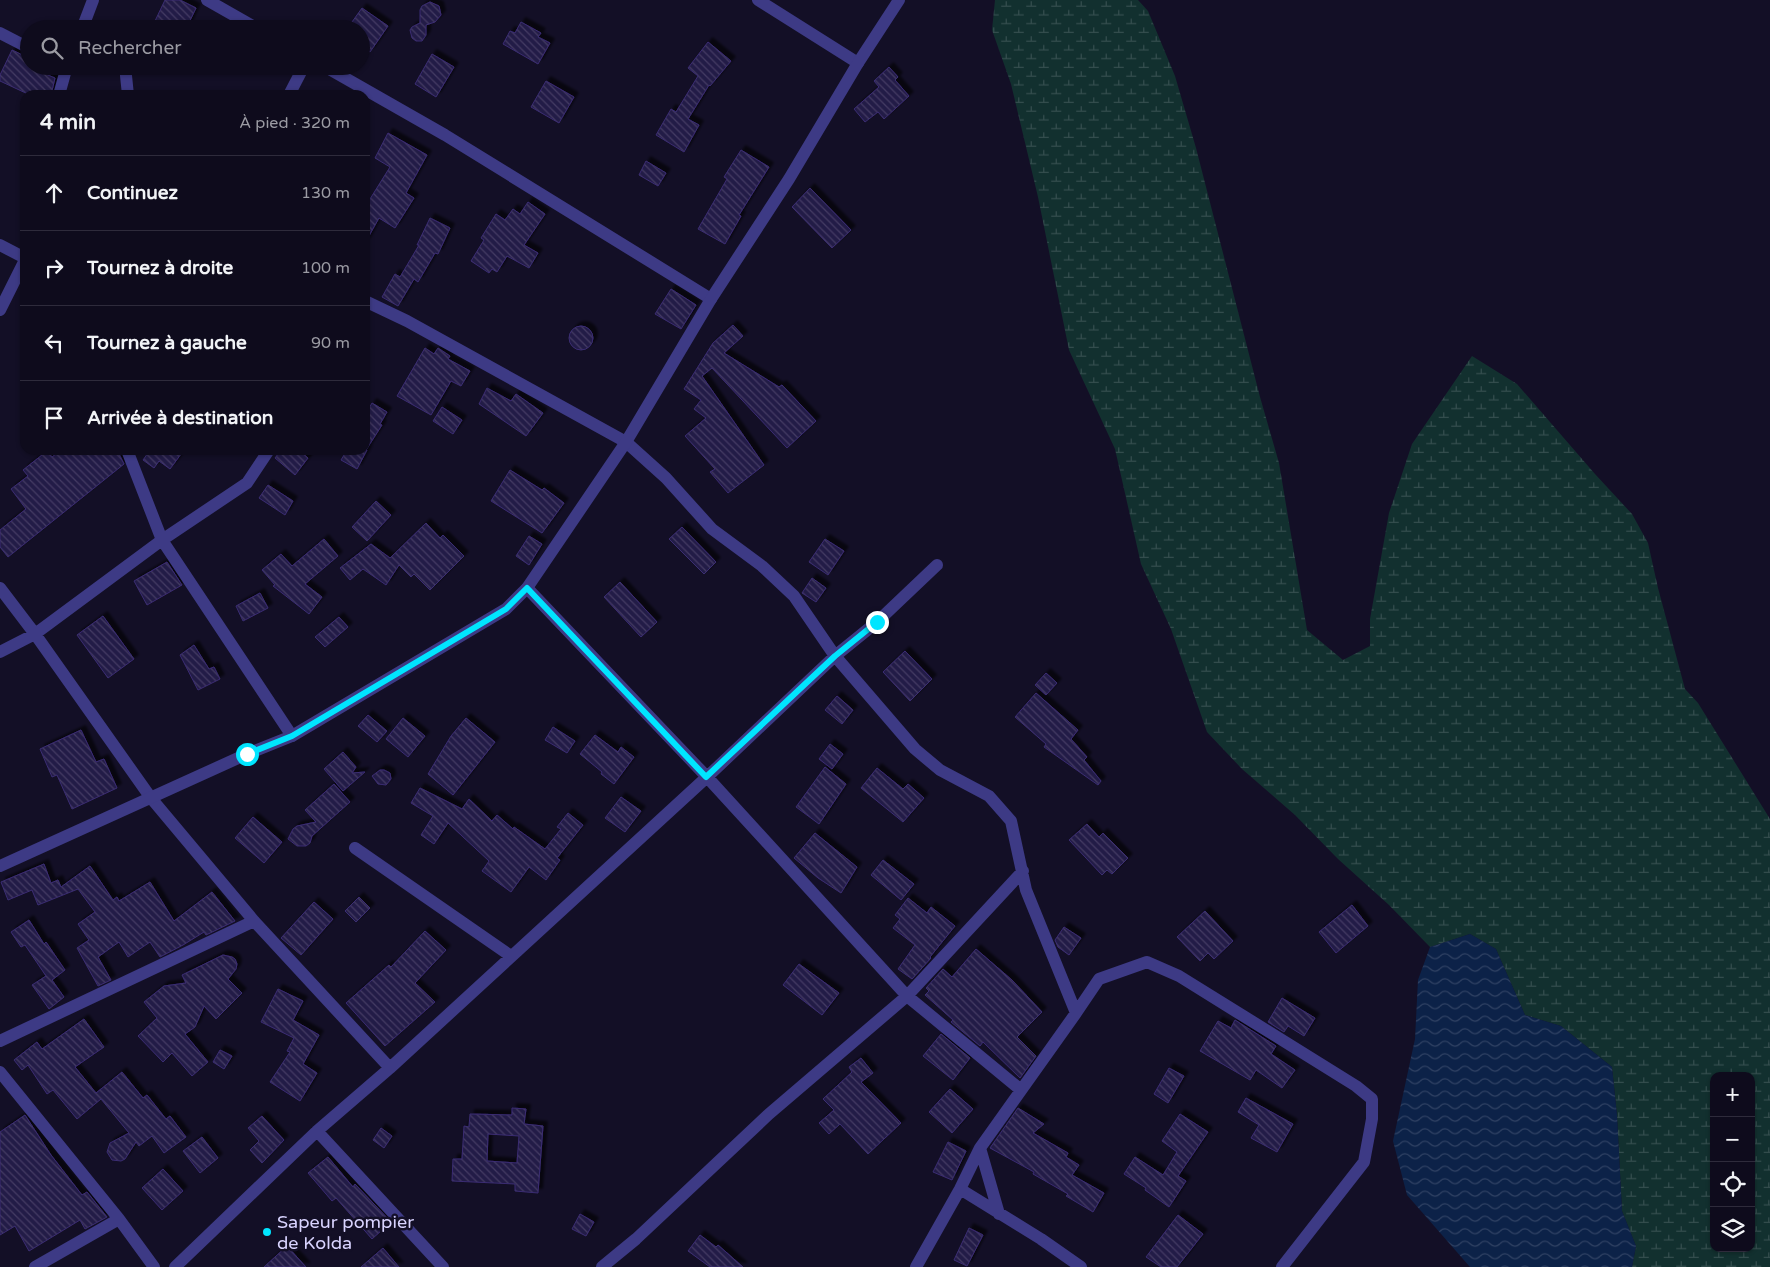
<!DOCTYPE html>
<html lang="fr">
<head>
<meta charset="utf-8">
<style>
	body { margin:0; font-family:"Varela Round",sans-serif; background:#171425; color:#f1f3f6 }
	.controls { position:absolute; right:15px; bottom:15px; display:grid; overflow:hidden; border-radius:10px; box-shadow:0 1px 4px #0004 }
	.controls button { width:45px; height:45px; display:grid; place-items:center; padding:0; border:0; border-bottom:1px solid #2e2b3b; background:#0e0b1c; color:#f1f3f6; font:25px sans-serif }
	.stop { position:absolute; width:15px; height:15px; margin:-11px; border:4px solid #00e5ff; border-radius:50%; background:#fff }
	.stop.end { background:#00e5ff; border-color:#fff; box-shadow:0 1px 5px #0008 }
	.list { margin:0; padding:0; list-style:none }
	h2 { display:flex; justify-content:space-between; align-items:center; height:65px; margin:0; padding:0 20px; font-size:21px }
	h2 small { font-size:16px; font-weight:400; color:#9b9ba3 }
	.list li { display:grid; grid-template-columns:32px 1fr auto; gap:15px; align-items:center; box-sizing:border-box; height:75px; padding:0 20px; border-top:1px solid #2e2b3b }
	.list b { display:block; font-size:19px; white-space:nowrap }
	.list em { font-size:16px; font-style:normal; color:#9b9ba3 }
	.icon { flex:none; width:28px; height:28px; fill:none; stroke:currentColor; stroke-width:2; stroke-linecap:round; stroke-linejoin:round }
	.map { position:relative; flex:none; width:1770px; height:1267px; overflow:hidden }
	.search { position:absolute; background:#0e0b1c; box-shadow:0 1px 4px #0004; left:20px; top:20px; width:350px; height:55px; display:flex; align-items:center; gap:12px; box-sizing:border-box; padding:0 18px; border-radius:28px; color:#9b9ba3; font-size:19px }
	.panel { position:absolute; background:#0e0b1c; box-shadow:0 1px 4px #0004; left:20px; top:90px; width:350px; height:365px; border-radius:15px }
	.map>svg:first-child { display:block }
	.wetland { fill:url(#wetland-marsh); fill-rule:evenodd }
	.water { fill:url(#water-waves) }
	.building { fill:url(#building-back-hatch); stroke:#3b2d73; fill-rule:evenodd; filter:url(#shadow) }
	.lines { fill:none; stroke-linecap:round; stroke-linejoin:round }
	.minor { stroke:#3d3a85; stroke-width:12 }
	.tertiary { stroke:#3d3a85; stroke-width:12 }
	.route { stroke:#00e5ff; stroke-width:6 }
	.poi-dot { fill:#00e5ff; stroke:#130f26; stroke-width:2 }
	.labels { text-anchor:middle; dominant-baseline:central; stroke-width:5; stroke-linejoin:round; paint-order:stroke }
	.poi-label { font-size:18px; fill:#d9d4ff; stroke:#130f26; text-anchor:start }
</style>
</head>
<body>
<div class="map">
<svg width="1770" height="1267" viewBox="0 0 1770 1267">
	<defs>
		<pattern id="wetland-marsh" width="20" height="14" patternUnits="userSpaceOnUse" patternTransform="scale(1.25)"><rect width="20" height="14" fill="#12302f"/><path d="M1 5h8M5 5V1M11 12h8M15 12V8" fill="none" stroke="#344d4e"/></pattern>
		<pattern id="water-waves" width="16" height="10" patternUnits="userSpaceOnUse" patternTransform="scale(1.25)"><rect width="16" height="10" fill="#0c2248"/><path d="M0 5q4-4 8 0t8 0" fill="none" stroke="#2f4163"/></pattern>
		<pattern id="building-back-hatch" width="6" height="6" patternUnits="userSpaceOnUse" patternTransform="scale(1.25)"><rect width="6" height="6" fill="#241b47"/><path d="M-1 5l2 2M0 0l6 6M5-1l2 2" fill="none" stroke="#433b63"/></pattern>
		<filter id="shadow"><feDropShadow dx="4.5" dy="-4.5" stdDeviation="1" flood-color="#0009"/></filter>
	</defs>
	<rect width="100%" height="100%" fill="#130f26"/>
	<path class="wetland" d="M995 0H1138L1148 11 1175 76 1196 148 1260 397 1279 463 1307 630 1343 660 1370 646V619L1389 513 1412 444 1472 356 1517 384 1595 474 1632 514 1648 543 1658 588 1685 689 1698 703 1770 819V1267H1632L1636 1246 1622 1211 1617 1115 1612 1067 1561 1026 1525 1015 1496 949 1470 934 1430 947 1389 905 1338 859 1295 815 1242 769 1207 732 1171 629 1141 564 1115 449 1069 350 1038 197 1011 84 992 30ZM1714 1076H1751V1248H1714Z"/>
	<path class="water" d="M1470 934 1496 949 1525 1015 1561 1026 1612 1067 1617 1115 1622 1211 1636 1246 1632 1267H1470L1407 1195 1393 1141 1415 1039 1418 980 1430 947Z"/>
	<path class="building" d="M165 0H180L196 8 186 29H172L155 21Z
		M430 2 439 6 441 15 435 22 426 25V35L422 41H416L412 38 410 30 412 27 420 23V10L422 6Z
		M362 8 388 26 370 52 361 46V29H347Z
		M521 22 541 33 538 37 550 43 538 64 503 44 510 31 515 33Z
		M708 42 731 61 710 86 709 85 688 119 699 125 684 152 656 135 671 109 676 112 698 76 688 68Z
		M12 50 29 58V67L55 78 51 95H30L0 81V75Z
		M432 54 454 67 436 97 415 84Z
		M889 67 898 77 895 80 909 96 884 119 878 112 865 122 854 109 879 87 874 81Z
		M546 81 574 97 559 123 531 107Z
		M388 133 427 155 406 193 414 198 395 228 379 218 365 243V207L390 167 375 158Z
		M741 150 769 167 739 215 741 216 725 244 698 229 727 179 724 177Z
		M646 161 666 173 658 186 639 175Z
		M810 188 851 230 832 248 792 207Z
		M528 202 545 214 524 245 538 253 529 268 507 256 497 272 492 269 489 273 471 261 484 240 481 238 496 214 505 220 513 209 520 214Z
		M430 218 450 228 438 254 435 253 418 282 414 279 398 306 382 297 395 274 400 277 419 245H417Z
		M671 289 696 305 681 329 655 314Z
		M733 325 743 336 724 353 779 387 782 385 816 421 787 448 712 368 702 376 764 465 728 493 710 472 715 469 685 436 706 418 694 409 701 400 684 389 713 343Z
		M569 338a12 12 0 1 1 24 0a12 12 0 1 1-24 0Z
		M425 348 434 354 438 348 450 356 448 359 470 371 461 386 451 381 431 415 397 396Z
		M487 388 511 401 516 394 543 413 526 436 479 404Z
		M372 403 387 412 380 424 382 425 366 450H367L357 469 341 460 347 450H365V415Z
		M442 407 462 420 453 434 433 421Z
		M61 450H117L124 464 8 557 0 547V530L26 509 11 489 28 476 23 470 47 451 52 457Z
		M144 450H184L170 469 159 461 154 468 143 460 148 453Z
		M281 450H299L308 458 295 475 275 458Z
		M510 470 542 490 544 488 564 503 542 533 491 501Z
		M268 485 293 501 285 515 259 498Z
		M376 501 391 515 367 541 352 527Z
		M426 523 440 538 443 535 464 556 430 590 414 574 411 577 399 565 386 585 363 569 350 580 340 568 371 544 390 558Z
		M682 527 716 562 704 574 669 539Z
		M529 536 542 544 529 565 516 556Z
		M324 539 338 556 305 584 322 597 309 614 273 586 275 585 262 570 281 554 292 566Z
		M825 539 844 551 828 575 809 562Z
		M167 562 182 585 147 605 134 581Z
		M812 578 826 588 816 602 802 593Z
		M620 582 657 622 641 637 604 597Z
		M260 593 268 608 243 621 236 606Z
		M103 616 134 659 108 678 77 635Z
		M339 617 348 627 325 647 315 637Z
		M194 645 209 669 214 667 220 679 198 690 180 655Z
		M905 651 932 679 910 701 883 672Z
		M1046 673 1057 683 1046 695 1035 685Z
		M1036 693 1078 730 1071 739 1087 757 1084 760 1101 781 1098 785 1044 747 1046 744 1015 717Z
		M837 696 853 710 842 724 825 710Z
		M368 715 387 731 377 742 358 726Z
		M403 718 425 736 408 757 386 739Z
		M466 718 495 742 453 795 428 774 451 736Z
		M553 727 575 741 567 753 545 740Z
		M81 730 96 762 104 759 117 788 72 809 57 775 52 777 40 749Z
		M595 735 618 752 621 747 634 757 614 784 601 774 602 772 580 754Z
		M830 744 843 754 832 769 819 759Z
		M343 752 356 767 352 773 365 772 343 791 324 769Z
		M825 767 846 784 819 824 796 807Z
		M877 768 903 789 908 784 924 798 903 822 861 788Z
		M380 770H384L390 773 391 779 386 785 378 784 372 776Z
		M334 784 350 802 312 836 310 843 306 846H297L288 839 293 829 297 826 316 822 305 810Z
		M420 788 462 809 469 799 492 821 497 815 513 829 514 827 545 849 561 829 557 827 568 813 583 825 557 858 560 860 546 880 529 867 511 892 482 871 489 861 448 823 434 844 421 835 433 816 411 803Z
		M621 797 641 811 625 832 605 818Z
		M253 817 282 842 264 863 235 838Z
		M1087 824 1099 837 1103 833 1128 858 1112 874 1107 870 1102 875 1069 840Z
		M815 833 857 867 841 893 818 878 794 858Z
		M883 860 914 884 901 900 871 875Z
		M44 864 51 883 58 880 61 887 90 866 113 900 117 897 119 901 150 882 174 921 212 892 235 921 206 935 204 932 183 945 160 957 150 942 128 957 119 942 98 957 111 980 98 986 77 948 89 940 78 924 95 912 78 889 38 905 32 890 8 900 1 882Z
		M359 897 370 908 356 922 345 911Z
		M908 898 927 913 931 907 955 926 930 957 931 958 912 979 898 969 915 945 893 928 900 919 895 915Z
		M314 902 333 919 301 955 281 938Z
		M1352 905 1368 926 1336 953 1319 932Z
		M1205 911 1233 941 1214 959 1208 953 1200 961 1177 937Z
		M29 920 44 944 46 942 65 970 52 980 64 997 49 1009 32 985 46 976 25 945 21 947 11 932Z
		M1064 927 1081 938 1069 955 1058 947 1055 940Z
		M425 931 446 950 415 983 435 1002 385 1046 346 1003 389 965 391 967Z
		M976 949 1012 980 1042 1012 1017 1037 1036 1056 1020 1078 983 1042 980 1046 951 1022 953 1020 925 995 929 991 926 988 943 969 952 977Z
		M223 955 232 957 235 959 237 964 236 969 228 979 242 993 216 1019 204 1006 195 1027 185 1034 208 1062 192 1076 172 1053 163 1062 138 1036 157 1018 144 1002 164 986 186 983 182 975Z
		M799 964 839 993 822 1015 783 985Z
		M278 989 303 1001 293 1020 319 1035 303 1064 317 1073 300 1101 270 1082 290 1052 287 1051 294 1038 261 1022Z
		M1282 998 1315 1018 1304 1036 1288 1026 1284 1032 1268 1022Z
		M84 1019 104 1047 75 1067 96 1093 122 1072 143 1098 147 1095 166 1119 170 1116 186 1137 164 1153 152 1136 139 1146 136 1142 125 1159 121 1161 112 1160 107 1152 110 1143 129 1133 101 1099 77 1119 53 1090 47 1094 28 1065 22 1070 14 1060 37 1042 42 1049Z
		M1235 1020 1276 1046 1271 1054 1295 1070 1282 1088 1256 1070 1250 1080 1200 1051 1218 1021 1231 1028Z
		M941 1034 970 1058 953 1080 923 1056Z
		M220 1050 232 1056 224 1069 213 1062Z
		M861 1058 873 1073 861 1082 901 1123 868 1154 840 1124 829 1134 819 1123 834 1110 823 1099 852 1072 849 1067Z
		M1169 1068 1184 1076 1168 1103 1154 1094Z
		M950 1089 973 1109 952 1133 929 1112Z
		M1246 1098 1293 1124 1277 1152 1251 1138 1259 1125 1238 1112Z
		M512 1108 526 1109 524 1124 543 1126 538 1193 515 1191V1184L452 1181 453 1159H462L464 1126 469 1127 470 1114 512 1115ZM488 1134 519 1136 517 1163 487 1161Z
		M1018 1108 1044 1124 1033 1133 1068 1153 1066 1157 1079 1165 1072 1175 1104 1193 1093 1212 1066 1196 1068 1194 1033 1174 1034 1172 990 1148Z
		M1180 1114 1208 1132 1178 1176 1186 1181 1169 1207 1145 1190 1146 1188 1124 1174 1135 1157 1163 1175 1177 1152 1162 1141Z
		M25 1115 51 1155 82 1195 87 1192 107 1217 85 1229 80 1220 29 1251 15 1226 0 1235V1132Z
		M262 1116 284 1140 262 1163 250 1150 259 1141 248 1128Z
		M381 1128 392 1136 384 1148 373 1140Z
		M202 1137 218 1158 200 1173 183 1151Z
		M948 1142 966 1151 952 1180 933 1172Z
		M328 1157 353 1187 355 1184 391 1222 372 1239 336 1198 332 1201 308 1173Z
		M163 1169 183 1191 162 1210 142 1188Z
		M580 1214 594 1222 586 1236 572 1229Z
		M1178 1215 1203 1234 1177 1267H1161L1146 1257Z
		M969 1228 983 1235 967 1266 954 1260Z
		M700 1235 716 1247 718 1245 743 1267H710L688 1251Z
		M287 1246 306 1267H264Z
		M383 1248 399 1267H361Z"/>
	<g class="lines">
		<path class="minor" d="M207 0 258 29
			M758 0 858 63
			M82 29 93 0
			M0 33 29 48
			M125 66 128 95
			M324 66 445 135 711 299
			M59 95 67 66
			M289 95 304 66
			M0 245 25 258
			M365 301 407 321 626 442 666 478 712 529 762 566 794 596 835 656 915 749 940 770 989 796 1011 821 1026 890 1076 1013 980 1148 960 1189 916 1267
			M0 310 25 260
			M127 450 162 540 292 736
			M0 588 35 634 151 798 254 921 390 1068
			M527 588 707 777 907 996 1021 1090
			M0 652 35 634 162 540 247 483 269 450
			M355 848 511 956
			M1076 1013 1099 979 1147 962 1179 976 1356 1086 1372 1099V1119L1364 1162 1282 1267
			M0 1041 254 921
			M0 1072 119 1219 154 1267
			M317 1131 443 1267
			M980 1148 999 1214
			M960 1189 1041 1239 1081 1267
			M35 1267 119 1219
			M175 1267 317 1131 390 1068 707 777 835 656 877 622 937 565
			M602 1267 636 1239 769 1114 907 996 1023 871"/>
		<path class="tertiary" d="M0 866 247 754 292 736 506 609 527 588 626 442 711 299 789 179 858 63 899 0"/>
	</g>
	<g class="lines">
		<path class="route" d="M247 754 292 736 506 609 527 588 706 777 835 656 877 622"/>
	</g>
	<circle class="poi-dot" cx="267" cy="1232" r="5"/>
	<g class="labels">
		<g class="poi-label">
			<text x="277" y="1222">Sapeur pompier<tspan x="277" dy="21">de Kolda</tspan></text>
		</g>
	</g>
</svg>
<div class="controls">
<button>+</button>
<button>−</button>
<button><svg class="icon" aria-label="locate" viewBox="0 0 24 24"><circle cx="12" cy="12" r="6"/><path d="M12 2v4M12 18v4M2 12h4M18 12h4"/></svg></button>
<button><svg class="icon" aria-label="layers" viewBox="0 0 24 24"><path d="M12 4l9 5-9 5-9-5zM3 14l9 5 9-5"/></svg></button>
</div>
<div class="stop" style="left:247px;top:754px"></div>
<div class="stop end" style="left:877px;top:622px"></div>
<div class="search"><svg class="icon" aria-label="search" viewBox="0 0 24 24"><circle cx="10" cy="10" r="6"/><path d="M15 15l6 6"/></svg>Rechercher</div>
<section class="panel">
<h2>4 min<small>À pied · 320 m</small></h2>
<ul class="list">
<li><svg class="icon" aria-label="ahead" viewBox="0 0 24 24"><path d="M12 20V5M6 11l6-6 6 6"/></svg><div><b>Continuez</b></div><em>130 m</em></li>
<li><svg class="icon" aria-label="right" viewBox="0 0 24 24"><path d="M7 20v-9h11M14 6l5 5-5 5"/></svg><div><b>Tournez à droite</b></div><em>100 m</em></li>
<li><svg class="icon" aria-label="left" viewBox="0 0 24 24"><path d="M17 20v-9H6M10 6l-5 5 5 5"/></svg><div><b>Tournez à gauche</b></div><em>90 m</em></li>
<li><svg class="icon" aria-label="arrive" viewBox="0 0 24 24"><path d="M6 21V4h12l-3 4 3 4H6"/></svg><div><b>Arrivée à destination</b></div></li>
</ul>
</section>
</div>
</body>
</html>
